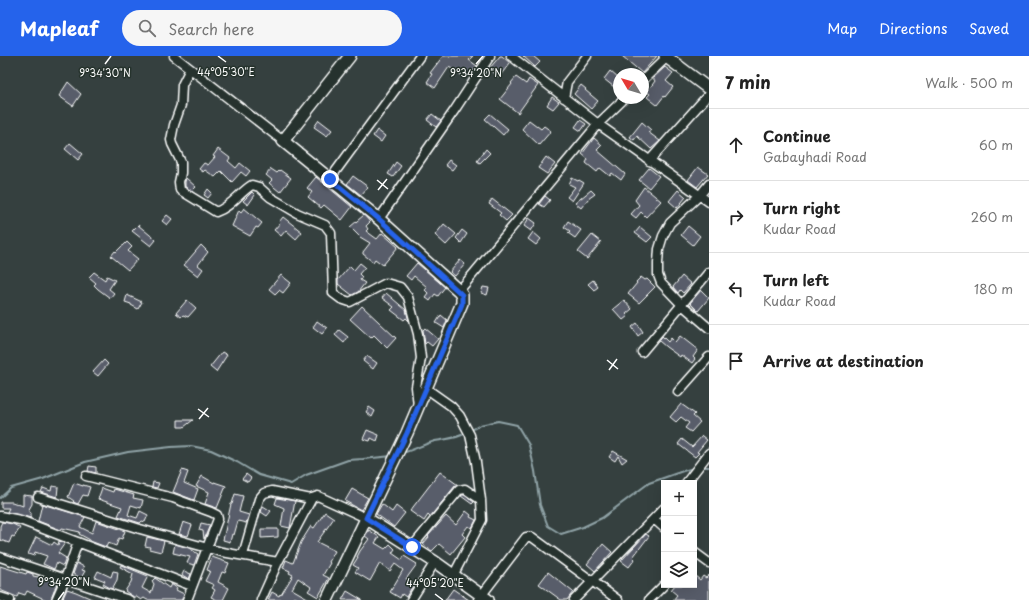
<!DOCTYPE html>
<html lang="en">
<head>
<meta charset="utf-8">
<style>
	body { margin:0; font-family:"Playpen Sans",sans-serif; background:#f6f6f6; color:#222 }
	.controls { position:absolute; right:12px; bottom:12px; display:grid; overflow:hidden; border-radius:0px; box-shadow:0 4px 16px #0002 }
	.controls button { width:36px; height:36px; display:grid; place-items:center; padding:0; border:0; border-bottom:1px solid #e0e0e0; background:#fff; color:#222; font:20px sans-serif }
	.compass { position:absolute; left:613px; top:12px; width:36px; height:36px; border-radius:50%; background:#fff; box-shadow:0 4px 16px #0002; rotate:308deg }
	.stop { position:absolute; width:12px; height:12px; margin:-9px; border:3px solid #2563eb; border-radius:50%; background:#fff }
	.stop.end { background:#2563eb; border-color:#fff; box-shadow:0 1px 4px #0008 }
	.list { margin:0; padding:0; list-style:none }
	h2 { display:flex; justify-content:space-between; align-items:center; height:52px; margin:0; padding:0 16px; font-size:17px }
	h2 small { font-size:13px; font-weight:400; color:#767676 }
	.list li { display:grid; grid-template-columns:26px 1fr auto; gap:12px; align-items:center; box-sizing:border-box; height:72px; padding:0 16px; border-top:1px solid #e0e0e0 }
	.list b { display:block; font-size:15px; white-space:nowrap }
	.list p { margin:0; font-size:13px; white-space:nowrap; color:#767676 }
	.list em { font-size:13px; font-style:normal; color:#767676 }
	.icon { flex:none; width:22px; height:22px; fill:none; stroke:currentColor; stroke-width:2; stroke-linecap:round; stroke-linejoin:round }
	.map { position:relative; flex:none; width:709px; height:544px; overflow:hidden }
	header { display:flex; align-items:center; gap:24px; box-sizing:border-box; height:56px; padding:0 20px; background:#2563eb; color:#fff }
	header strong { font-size:19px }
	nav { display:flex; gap:22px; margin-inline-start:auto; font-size:14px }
	.search { width:280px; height:36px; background:#f6f6f6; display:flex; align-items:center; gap:10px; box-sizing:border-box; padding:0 14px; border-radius:22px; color:#767676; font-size:15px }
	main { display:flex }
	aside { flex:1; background:#fff }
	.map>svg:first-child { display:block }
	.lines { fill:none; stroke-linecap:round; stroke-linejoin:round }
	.stream { stroke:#90a3a7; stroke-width:2 }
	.building { fill:#585d6a; stroke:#fff }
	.street-casing { stroke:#fff; stroke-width:11 }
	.secondary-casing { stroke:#fff; stroke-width:14 }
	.street { stroke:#26332d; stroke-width:8 }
	.secondary { stroke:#26332d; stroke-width:11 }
	.route { stroke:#2563eb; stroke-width:5 }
	.ticks { fill:none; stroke:#fff; stroke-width:1.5 }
	.ticks-label { font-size:10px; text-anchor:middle; fill:#fff; stroke:#26332d; stroke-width:3; stroke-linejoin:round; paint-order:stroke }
</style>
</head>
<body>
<header>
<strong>Mapleaf</strong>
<div class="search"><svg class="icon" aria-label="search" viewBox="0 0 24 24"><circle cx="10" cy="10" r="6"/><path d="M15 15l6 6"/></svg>Search here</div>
<nav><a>Map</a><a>Directions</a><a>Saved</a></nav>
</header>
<main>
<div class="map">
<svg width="709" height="544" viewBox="0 0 709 544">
	<rect width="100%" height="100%" fill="#35403f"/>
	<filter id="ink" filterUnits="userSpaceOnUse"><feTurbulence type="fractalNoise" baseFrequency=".025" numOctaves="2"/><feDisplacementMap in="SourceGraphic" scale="8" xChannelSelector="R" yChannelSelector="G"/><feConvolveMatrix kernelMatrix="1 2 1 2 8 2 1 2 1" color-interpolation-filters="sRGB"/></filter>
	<g filter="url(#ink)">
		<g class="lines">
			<path class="stream" d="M470 375 480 369 498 365 517 369 529 389 535 415 540 449 548 470 561 478 583 471 602 462 649 427 683 415 694 412
				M402 397C414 394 424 388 435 385 448 382 453 384 466 377
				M702 411H709
				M0 442 11 432 43 423 85 406 128 396 171 391 191 390 211 394 237 406 259 419 291 428 306 419 348 404 363 403 392 400"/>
		</g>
		<path class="building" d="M443 0H473L469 4 477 10 470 20 464 15 461 19 449 11 435 32 427 26 432 18 430 17Z
			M500 0H502L510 7 499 21 489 13Z
			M523 0H533L540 6 535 11Z
			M622 0H657L642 17Z
			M665 11 673 17 666 25 673 31 665 41 664 40 657 49 647 41 650 38 647 36 655 25 653 22Z
			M610 15 619 23V35L604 23Z
			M516 21 526 28 529 23 538 29 518 57 500 43 512 28 511 27Z
			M68 26 81 38 73 50 59 40Z
			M581 29 586 33 585 34 598 45 591 53 574 38Z
			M552 41 559 46 553 53 547 49Z
			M432 58 441 65 436 71 427 64Z
			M490 58 508 73 503 79 485 63Z
			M319 64 332 74 327 80 314 71Z
			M529 64 541 73 544 70 551 75 539 89 522 73Z
			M580 64 586 68 581 75 575 71Z
			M642 66 651 74 648 76 660 85 651 93 637 80 634 84 630 81Z
			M377 74 385 80 381 86 373 80Z
			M594 82 602 89 597 94 625 118 621 124 612 117 610 120 600 112 597 116 586 107 588 103 582 98Z
			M70 87 83 98 78 104 65 93Z
			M218 93 230 102 228 105 236 112 240 107 250 115 246 120 241 116 232 126 221 115 215 121 205 114 203 116 199 113 204 107 208 109 215 101 213 100Z
			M486 93 490 97 480 107 477 105Z
			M546 101 555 108 547 118 538 112Z
			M449 104 456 109 452 114 445 109Z
			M396 106 401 110 393 121 388 118Z
			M698 111 708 118 697 131 688 124Z
			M649 112 659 120 649 132 639 124Z
			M271 113 277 117 280 114 291 122 280 136 269 127 272 124 266 119Z
			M353 120 368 131 361 139 347 128Z
			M316 121 352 151 342 164 324 149 321 152 308 141 312 136 307 132Z
			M186 122 196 131 192 135 185 131V126Z
			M572 122 578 125 579 124 584 127 572 145 567 141 575 131 569 128Z
			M644 131 661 145 646 161 641 156 636 162 631 158 639 149 635 144Z
			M208 133 212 137 208 142 204 139Z
			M591 134 595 138 588 143 581 152 575 147Z
			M678 134 686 141 677 152 669 145Z
			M252 136 255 139 248 149 243 145Z
			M545 140 550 144 544 151 539 148Z
			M492 143 512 159 506 165 499 159 501 157 489 148Z
			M244 152 262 167 258 172 256 171 250 180 232 170 239 154 241 156Z
			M167 159 172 163 167 169 162 165Z
			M364 159 370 166 366 170 368 173 366 175 377 183 382 177 398 191 383 209 375 203 373 206 363 198V196L370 187 360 181 350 171Z
			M283 161 302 176 296 183 286 174 281 180 274 174 280 167 279 166Z
			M529 162 536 167 531 175 524 170Z
			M568 165 581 174 575 182 568 177 570 175 564 171Z
			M444 168 456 178 446 189 435 179Z
			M138 169 156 184 151 190 132 175Z
			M688 170 700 180 693 189 681 179Z
			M640 171 652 181 647 186 635 177Z
			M462 174 467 178 461 187 456 182Z
			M533 176 541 183 536 189 528 183Z
			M592 179 601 186 587 203 578 196Z
			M127 186 132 191 128 195 138 203 128 214 111 200 115 195 116 196 122 190H123Z
			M201 189 208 196 198 209 203 213 198 220 184 209Z
			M460 204 465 208 455 220 450 216Z
			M360 207 365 211 359 218 362 221 360 224 365 227 358 236 352 239 338 228V224L350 210 354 214Z
			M417 207 445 231 438 240 435 238 430 245 425 241 428 237 425 234 427 231 414 220 411 224 406 220Z
			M94 216 105 224 107 220 115 224 109 233 114 237 110 242 98 233 94 229 96 227 89 221Z
			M281 219 291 227 283 237 279 234 275 238 269 233Z
			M682 220 691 228 683 237 680 234 678 237 673 231Z
			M641 221 645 224 647 223 655 231 639 247 628 238 637 227 636 226Z
			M593 224 598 231 594 234 588 228Z
			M483 231 489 232 487 239 481 237Z
			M701 234 709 242 698 255 690 247Z
			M386 237 406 254 409 265 406 262 404 264 391 254 394 251 382 242Z
			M127 239 142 246 138 253 131 249V248L125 246Z
			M187 244 196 252 188 261 183 259 181 261 176 257Z
			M624 244 632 253 626 258 628 260 623 264 613 253Z
			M362 250 396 282 387 292 374 279 371 282 350 263Z
			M441 259 447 264 444 272 436 267Z
			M317 265 327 272 322 278 313 271Z
			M637 267 643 276 638 280 632 271Z
			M425 272 438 283 432 290 427 286 425 288 423 274Z
			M339 274 348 281 344 287 335 279Z
			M662 280 668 286 671 282 675 286 680 280 698 294 693 301 695 303 692 307 681 299 680 301 666 291 659 285Z
			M222 296 227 299 216 316 210 311Z
			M367 300 377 307 373 313 363 305Z
			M104 304 108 308 98 320 93 316Z
			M681 348 695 358 693 360 700 366 691 376 685 372 689 367 681 361 676 366 670 361Z
			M369 351 375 355 372 361 366 356Z
			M178 364H193L184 371H178Z
			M367 374 379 379 377 385 371 382 370 385 363 383Z
			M702 380 707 384 697 396 699 397 695 401 678 388 682 383 692 391Z
			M613 395 627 403 622 407 618 400 615 405 609 401Z
			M89 410 96 411V417L88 415Z
			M182 414 188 416 184 427 198 433 194 444 173 436Z
			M440 416 458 429 455 430 430 461 428 459 424 465 410 455Z
			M246 418 251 422 248 426 242 423Z
			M202 420 214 427V426L226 430 217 452 205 448 209 436 196 430Z
			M153 426 159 427 157 432 152 431Z
			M74 427 83 430V429L90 431 87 440 83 439 78 448 73 446 74 445 68 441Z
			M52 430 58 431 57 441 41 436 43 432 51 435Z
			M102 432 113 436 114 433 134 439 133 442 143 444 141 452 131 449 128 459 137 462 140 455 148 459 145 466 142 465 140 467 118 460 122 451 98 443Z
			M352 433 368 442 361 454 345 445Z
			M235 438 243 440 239 456 249 459 246 467 238 465 234 479 232 478 230 486 223 484 231 448H232Z
			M23 439 32 440V448L28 455 31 457V462L7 456 9 452H1V446H12L23 450Z
			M462 439H464L474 446 472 448 461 440Z
			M277 442 295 445 290 472 281 470 284 452 275 448Z
			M42 448 85 461 80 471 92 477 96 465 125 475 122 483 119 482 116 490 108 487 106 491 90 485V484L79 478 80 476 62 472 61 474 38 465Z
			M382 448 392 456 396 450 405 457 394 471 376 458Z
			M263 450 271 455 267 460 261 456Z
			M466 455 471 459 470 461 476 464 472 472 468 470 462 478 465 481 451 498 439 488 432 495 423 488 429 481 428 480 446 460 456 469Z
			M325 456 334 462 317 486 335 495 329 506 330 507 323 519 329 522 318 541 308 535 311 531 298 522 292 533 311 544H300L294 541 293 544H268L272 536 279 540 280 538 281 539 293 519 289 517 290 515 283 512 286 504 293 507 301 486 311 470 314 472Z
			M2 466 13 468 20 472 14 481 12 480 9 487 0 484V470Z
			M183 466 192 469 188 480 179 478Z
			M201 467 210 469 204 483 203 475 199 474Z
			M261 473H278V481L261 482Z
			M369 474 379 481 375 487 385 493 390 488 395 493 392 497 402 504 404 500 417 508 406 523 414 528 406 541 402 538 400 542 390 536 403 514 395 508 390 515 380 507 370 525 355 516 358 512 353 509 358 501H357L360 495 369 483 365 480Z
			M646 478 649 480 633 501 635 503 629 511 621 505Z
			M36 481 52 489 54 486 58 489 59 485 65 487 58 497 66 502 63 510 57 507 54 513 43 508 47 500 35 496 34 500 28 498Z
			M147 481 164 485 161 496 149 493 150 491 145 490Z
			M175 488 189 492 198 498 194 509 187 507 190 501 173 497Z
			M603 488 612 496 595 515 587 508Z
			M212 501 229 507 225 517 222 516 218 526 229 532 223 544H217L211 541 215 534 212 532 214 529 205 525 210 515 207 514Z
			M77 507 84 511 82 514 85 515 81 522 73 518Z
			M121 509 148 520 142 532 151 537 154 528 152 525 155 522 169 532 171 528 177 532 176 534 184 538 182 544H147L144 542 141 544 135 540V542L125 535 131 526 133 518 120 511Z
			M0 510 26 518 27 516 33 518V520L49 523 57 527 51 544H42V542L27 535 25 539 19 537 17 541 0 534Z
			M98 515 111 521 113 515 118 516 117 524 112 533 103 528 105 525 95 521Z
			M184 515 191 518 189 523 182 519Z
			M548 516 573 536 567 544H561L539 528Z
			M694 519 700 524 703 520 706 522 709 519V544H673L677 539 671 534 675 529H694Z
			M67 533 76 536 94 544H62Z
			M453 533 469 544H445Z
			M347 535 362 544H342Z"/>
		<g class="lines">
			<defs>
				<path id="street" d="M174 0 283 85
					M511 0 598 68 709 146
					M190 13 182 29 181 49 174 69 171 84 172 88 181 106V117L179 126 180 134 216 156C231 151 239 137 252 129L259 131 270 141 297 157 325 169 331 177 333 237 341 243 350 246 386 227 400 231 408 241 418 278 421 302 416 331 418 350
					M643 24 668 0
					M564 42 567 26 587 0
					M649 105 709 38
					M330 123 420 0
					M709 128 700 139 670 167 663 180 659 193 658 207V219L661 227 681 248 709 272
					M379 163 454 55 490 0
					M459 235 598 68 625 42
					M642 296 709 216
					M427 333 451 350 460 360 470 379 476 406 481 444 482 464 454 518
					M678 336 709 301
					M86 420 173 442 211 456 217 459 218 463 187 544
					M686 427 709 397
					M38 441 140 473 222 496 278 506
					M0 460 20 464 192 530
					M654 463 664 472
					M412 491 459 434 465 433 481 444
					M694 496 709 507
					M243 499 259 443 264 437 272 435 311 443
					M0 501 129 544
					M0 541 10 544
					M56 544 65 523 78 486
					M261 544 278 506 312 442 318 440 366 462
					M411 544 435 506
					M478 544 526 481H532L618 544
					M574 544 664 452
					M649 544 664 529"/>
				<path id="secondary" d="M665 0 709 33
					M366 462 435 506 488 544
					M327 544 407 377 462 247V239L459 235 379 163 283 85 350 0"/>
			</defs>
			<use href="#street" class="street-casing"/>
			<use href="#secondary" class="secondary-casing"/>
			<use href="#street" class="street"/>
			<use href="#secondary" class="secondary"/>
		</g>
	</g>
	<g class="lines" filter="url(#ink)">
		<path class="route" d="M330 123 379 163 459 236 462 239V248L407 377 366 462 412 491"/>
	</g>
	<path class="ticks" d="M218 0 226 6M105 8 111 0M476 8 483 0M377 124 388 133M378 134 387 123M607 304 618 313M609 314 617 303M198 353 209 361M199 363 208 352M435 538 443 544M58 544 64 536"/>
	<g class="ticks-label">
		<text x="226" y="20">44°05'30"E</text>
		<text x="105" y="21">9°34'30"N</text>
		<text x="476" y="21">9°34'20"N</text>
		<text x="64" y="530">9°34'20"N</text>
		<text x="435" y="531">44°05'20"E</text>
	</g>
</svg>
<div class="controls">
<button>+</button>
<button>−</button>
<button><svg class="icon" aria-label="layers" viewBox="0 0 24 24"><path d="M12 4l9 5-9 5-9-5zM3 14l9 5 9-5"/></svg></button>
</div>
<svg class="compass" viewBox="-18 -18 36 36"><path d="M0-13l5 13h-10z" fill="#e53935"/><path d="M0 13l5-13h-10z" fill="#767676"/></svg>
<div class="stop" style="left:412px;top:491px"></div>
<div class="stop end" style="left:330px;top:123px"></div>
</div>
<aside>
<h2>7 min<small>Walk · 500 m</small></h2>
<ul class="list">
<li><svg class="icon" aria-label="ahead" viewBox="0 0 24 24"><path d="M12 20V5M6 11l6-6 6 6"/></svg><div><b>Continue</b><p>Gabayhadi Road</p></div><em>60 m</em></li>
<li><svg class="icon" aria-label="right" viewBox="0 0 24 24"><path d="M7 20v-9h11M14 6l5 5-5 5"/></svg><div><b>Turn right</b><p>Kudar Road</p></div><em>260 m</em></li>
<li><svg class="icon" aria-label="left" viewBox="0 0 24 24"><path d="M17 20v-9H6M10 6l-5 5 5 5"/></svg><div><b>Turn left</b><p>Kudar Road</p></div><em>180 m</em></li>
<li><svg class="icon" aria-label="arrive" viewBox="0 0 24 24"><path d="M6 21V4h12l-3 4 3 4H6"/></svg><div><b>Arrive at destination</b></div></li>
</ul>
</aside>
</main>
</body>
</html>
